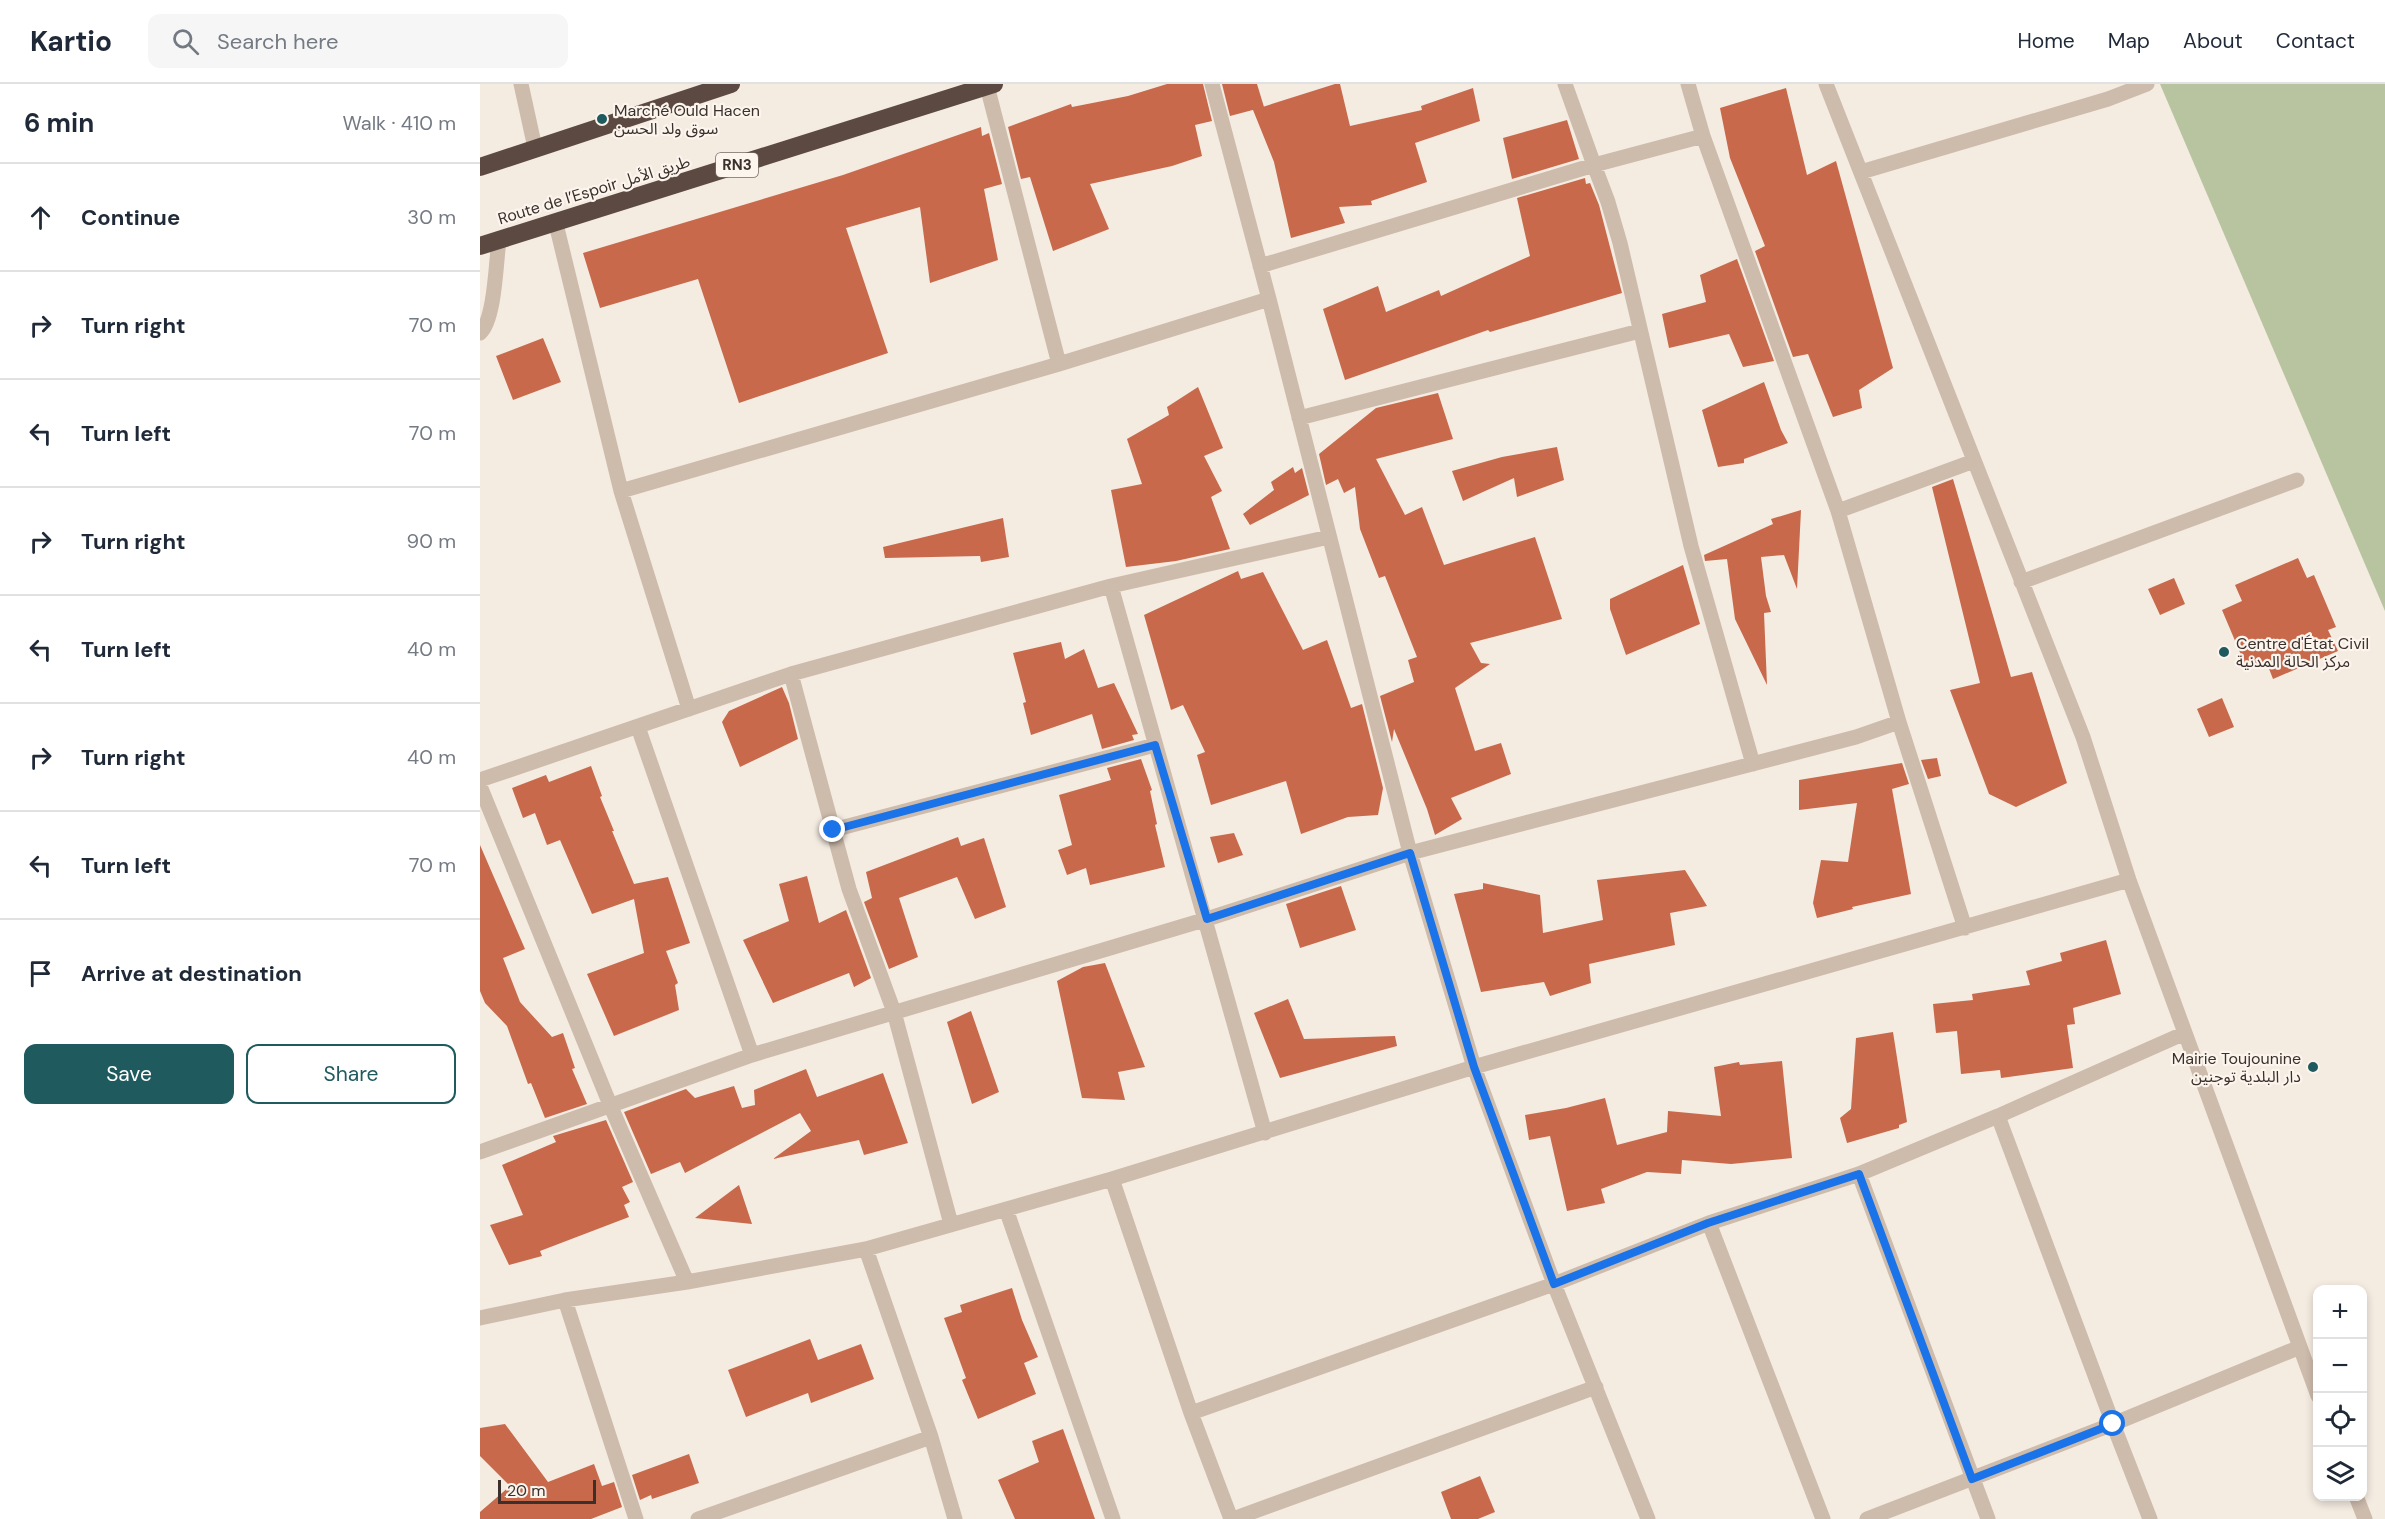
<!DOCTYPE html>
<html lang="en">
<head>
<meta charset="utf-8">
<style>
	body { margin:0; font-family:"DM Sans","Noto Sans Arabic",sans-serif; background:#f6f6f7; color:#1f2937 }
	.controls { position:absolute; right:18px; bottom:18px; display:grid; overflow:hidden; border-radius:12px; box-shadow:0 3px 9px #0003 }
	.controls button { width:54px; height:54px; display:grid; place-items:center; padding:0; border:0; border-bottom:2px solid #e0e1e3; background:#fff; color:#1f2937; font:30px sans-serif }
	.scale { position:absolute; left:18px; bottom:15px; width:98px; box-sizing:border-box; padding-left:6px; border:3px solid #3b302b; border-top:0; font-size:16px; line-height:21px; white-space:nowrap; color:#3b302b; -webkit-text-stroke:4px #fbf5ee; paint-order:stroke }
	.stop { position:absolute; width:18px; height:18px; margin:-14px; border:4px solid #1a73e8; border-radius:50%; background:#fff }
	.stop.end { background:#1a73e8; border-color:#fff; box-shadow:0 2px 6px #0008 }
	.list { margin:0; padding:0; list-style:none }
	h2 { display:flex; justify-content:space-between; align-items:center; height:78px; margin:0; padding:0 24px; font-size:26px }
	h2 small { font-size:20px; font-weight:400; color:#747a83 }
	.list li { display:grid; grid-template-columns:39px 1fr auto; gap:18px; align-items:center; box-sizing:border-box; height:108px; padding:0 24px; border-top:2px solid #e0e1e3 }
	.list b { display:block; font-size:22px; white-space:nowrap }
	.list em { font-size:20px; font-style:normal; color:#747a83 }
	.actions { display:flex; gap:12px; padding:18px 24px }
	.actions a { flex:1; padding:14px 0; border:2px solid #1f5a5e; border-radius:12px; text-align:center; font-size:21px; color:#1f5a5e }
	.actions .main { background:#1f5a5e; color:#fff }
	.icon { flex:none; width:33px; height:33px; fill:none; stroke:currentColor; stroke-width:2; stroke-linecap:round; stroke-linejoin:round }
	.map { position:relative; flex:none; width:1905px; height:1435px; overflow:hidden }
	header { display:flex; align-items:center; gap:36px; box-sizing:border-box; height:84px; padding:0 30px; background:#fff; border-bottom:2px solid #e0e1e3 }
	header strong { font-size:28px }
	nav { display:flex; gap:33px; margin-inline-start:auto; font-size:21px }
	.search { width:420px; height:54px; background:#f6f6f7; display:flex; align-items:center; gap:15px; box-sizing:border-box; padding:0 21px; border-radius:12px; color:#747a83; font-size:22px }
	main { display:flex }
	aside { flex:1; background:#fff }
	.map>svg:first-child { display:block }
	.green { fill:#b8c4a0 }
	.building { fill:#c8694b }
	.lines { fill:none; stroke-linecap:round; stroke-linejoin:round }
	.minor { stroke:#cdbbac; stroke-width:15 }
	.highway { stroke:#5c4a42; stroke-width:18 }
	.route { stroke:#1a73e8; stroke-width:8 }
	.poi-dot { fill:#1f5a5e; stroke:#fbf5ee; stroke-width:2 }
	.labels { text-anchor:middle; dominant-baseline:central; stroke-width:4.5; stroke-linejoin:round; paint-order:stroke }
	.shield { fill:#fbf5ee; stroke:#756b66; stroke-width:1.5 }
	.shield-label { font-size:15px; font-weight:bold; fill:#3b302b }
	.poi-label { font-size:16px; fill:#3b302b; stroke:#fbf5ee; text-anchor:start }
	.street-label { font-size:16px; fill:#3b302b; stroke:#fbf5ee }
</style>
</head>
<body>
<header>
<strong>Kartio</strong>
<div class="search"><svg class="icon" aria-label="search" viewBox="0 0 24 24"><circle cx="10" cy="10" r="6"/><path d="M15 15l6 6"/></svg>Search here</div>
<nav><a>Home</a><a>Map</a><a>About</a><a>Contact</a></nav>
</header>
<main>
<aside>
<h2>6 min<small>Walk · 410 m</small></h2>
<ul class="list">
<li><svg class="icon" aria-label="ahead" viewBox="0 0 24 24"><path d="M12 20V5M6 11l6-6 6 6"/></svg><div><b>Continue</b></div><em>30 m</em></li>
<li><svg class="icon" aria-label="right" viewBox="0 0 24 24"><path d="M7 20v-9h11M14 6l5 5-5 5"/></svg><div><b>Turn right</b></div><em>70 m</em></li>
<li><svg class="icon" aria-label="left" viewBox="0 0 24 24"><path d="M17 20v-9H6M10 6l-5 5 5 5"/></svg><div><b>Turn left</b></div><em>70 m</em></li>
<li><svg class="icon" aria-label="right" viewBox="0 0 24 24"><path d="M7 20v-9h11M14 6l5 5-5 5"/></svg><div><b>Turn right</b></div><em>90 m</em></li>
<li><svg class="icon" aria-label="left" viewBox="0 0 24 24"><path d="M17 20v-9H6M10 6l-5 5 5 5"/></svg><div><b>Turn left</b></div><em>40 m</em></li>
<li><svg class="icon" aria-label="right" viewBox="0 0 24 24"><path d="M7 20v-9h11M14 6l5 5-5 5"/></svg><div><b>Turn right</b></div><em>40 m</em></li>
<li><svg class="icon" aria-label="left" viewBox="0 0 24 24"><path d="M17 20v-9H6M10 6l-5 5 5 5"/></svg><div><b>Turn left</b></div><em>70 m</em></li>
<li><svg class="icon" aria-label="arrive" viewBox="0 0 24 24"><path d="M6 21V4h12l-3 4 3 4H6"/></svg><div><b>Arrive at destination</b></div></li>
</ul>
<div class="actions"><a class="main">Save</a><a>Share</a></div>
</aside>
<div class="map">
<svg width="1905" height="1435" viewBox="0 0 1905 1435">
	<rect width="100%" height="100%" fill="#f4ebe1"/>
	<path class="green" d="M1680 0H1905V527Z"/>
	<path class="building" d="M687 0H723L732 37 715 41 722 72 692 82 610 100 629 145 573 167 550 93 541 95 528 43 591 20 592 23 648 12Z
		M742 0H777L784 23 750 32Z
		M855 0H860L870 42 942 26 941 22 993 4 1000 37 935 59 947 98 891 117 892 121 859 123 865 139 811 154 794 78 773 26Z
		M1306 4 1327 91 1356 77 1413 284 1379 306 1382 324 1353 333 1328 270 1313 273 1275 167 1285 162 1250 74 1240 24Z
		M1087 36 1099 75 1032 95 1023 54Z
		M501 43 502 52 509 49 522 100 504 105 518 176 450 199 440 123 366 144 408 269 259 319 218 195 120 224 103 169 363 91Z
		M1105 94 1106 100 1110 99 1119 121 1142 209 1010 248 1008 246 865 296 843 225 898 202 906 228 959 206 961 212 1050 172 1037 114Z
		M1257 175 1294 277 1263 283 1249 250 1189 264 1182 230 1226 218 1220 191Z
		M63 254 81 298 33 316 16 272Z
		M1284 298 1301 346 1308 359 1264 375V379L1238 383 1222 326Z
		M718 303 743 364 724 372 742 407 731 413 750 465 696 477 646 483 631 406 662 400 647 355 689 331 687 323Z
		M958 309 973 355 896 375 925 431 942 423 964 481 1055 453 1082 535 990 559 1001 579 1010 580 975 604 995 667 1021 659 1031 690 971 714 982 735 955 751 947 725 914 645 912 658 900 612 934 598 928 576 937 573 905 492 899 494 880 445 875 403 864 409 858 395 846 401 839 370 896 324Z
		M1077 363 1084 396 1037 413 1034 394 983 417 972 387 1022 373Z
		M813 383 815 389 822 384 829 411 770 441 763 430 794 406 791 398Z
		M1473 395 1531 593 1552 588 1587 699 1536 723 1509 710 1470 606 1500 599 1452 403Z
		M1321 426 1317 505 1304 471 1281 473 1286 512 1291 528 1284 529 1287 601 1255 535 1247 475 1225 477 1224 471 1293 440 1291 435Z
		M523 434 529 473 501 478 500 472 405 474 403 463Z
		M1818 474 1827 494 1834 491 1856 543 1848 546 1858 567 1793 595 1786 577 1767 585 1742 526 1762 517 1755 501Z
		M1203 481 1220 540 1146 571 1130 525V515Z
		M758 487 761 495 783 488 823 566 847 556 871 624 882 620 903 704 898 731 868 733 821 750 806 697 731 721 717 671 725 668 703 621 691 626 664 531Z
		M1694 494 1705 520 1680 531 1668 505Z
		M581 558 585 575 604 565 618 604 634 599 658 650 652 651 654 656 622 665 612 630 551 651 543 619 546 618 533 569Z
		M302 603 309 619 318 655 260 683 242 638 249 627Z
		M1742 614 1754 643 1729 653 1717 625Z
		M1457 674 1461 692 1448 695 1441 676Z
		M661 675 672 706 670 707 677 740 675 741 685 783 610 801 606 784 587 791 578 766 592 761 579 711 631 696 627 684Z
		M1422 679 1429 700 1412 705 1431 810 1372 823 1373 825 1337 834 1333 819 1341 776 1368 778 1377 719 1319 726V696Z
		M111 682 122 712 120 713 134 747H132L154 800 188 793 210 859 186 867 198 899 195 901 199 926 134 952 107 890 164 869 154 815 112 830 80 756 67 761 55 729 43 734 32 704 66 691 69 698Z
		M754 749 763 771 738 779 730 753Z
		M478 753 481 762 504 754 526 823 495 835 477 793 419 814 438 873 409 885 384 818 392 814 386 788Z
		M0 761 45 865 23 874 40 918 72 953 83 949 95 984 92 985 107 1020 65 1034 51 999 48 1000 27 942 5 919 0 907Z
		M1205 786 1227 822 1190 829 1195 861 1109 880 1111 899 1070 912 1064 898 1001 908 974 810 1003 805V799L1060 811 1063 849 1123 836 1117 796Z
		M327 792 339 839 366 826 391 894 374 903 369 889 293 919 263 856 309 837 299 800Z
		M861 802 876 846 820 864 806 820Z
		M1626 856 1641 910 1593 924 1595 940 1587 941 1593 984 1521 994 1520 986 1481 990 1477 947 1456 949 1453 920 1493 916 1492 910 1550 901 1546 887 1582 877 1580 869Z
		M625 879 665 983 638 988 645 1016 602 1014 577 897 603 883Z
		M808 915 824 955 915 952 917 962 800 994 774 929Z
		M491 927 519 1008 492 1020 467 938Z
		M1413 948 1427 1038 1419 1041V1044L1367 1059 1360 1034 1371 1025 1376 954Z
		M1302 977 1312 1074 1251 1080 1202 1076 1201 1090 1167 1088 1121 1105 1125 1119 1087 1127 1070 1052 1049 1056 1045 1031 1086 1024 1125 1014 1137 1061 1187 1048 1188 1027 1241 1032 1234 983 1259 978 1260 981Z
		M326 985 337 1013 403 989 428 1059 384 1071 379 1056 293 1075 331 1047 320 1029 205 1089 200 1078 171 1090 144 1028 206 1005 215 1014 254 1002 262 1024 275 1021 274 1006Z
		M126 1036 153 1098 142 1103 150 1118 144 1121 149 1133 60 1167 62 1172 29 1181 10 1141 43 1131 22 1081 76 1058 73 1052Z
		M259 1101 272 1140 215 1134Z
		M532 1204 542 1236 558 1273 544 1279 556 1310 498 1335 482 1296 486 1294 464 1234 482 1228 480 1221Z
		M330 1255 338 1276 381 1260 394 1295 331 1319 328 1309 266 1333 248 1286Z
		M25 1340 68 1398 114 1380 122 1402 134 1398 142 1423 111 1435H0V1428L30 1402 0 1372V1344Z
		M583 1345 615 1435H535L518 1396 559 1378 552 1357Z
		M209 1370 219 1399 172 1415 171 1411 160 1416 152 1391Z
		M1000 1392 1015 1428 998 1435H971L961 1408Z"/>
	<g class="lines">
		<path class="minor" d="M41 0 55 64
			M732 0 789 215 930 769 994 983 1074 1200 1168 1435
			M1085 0 1114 81 1223 52
			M1208 0 1223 52 1358 427
			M1346 0 1603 653 1649 796 1838 1312
			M507 2 579 280
			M1381 88 1628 15 1667 0
			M76 140 141 407 209 625
			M780 182 1114 81 1128 118 1140 159 1211 462 1273 680
			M0 249C15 236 16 177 19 156
			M819 334 1160 247
			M141 407 579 280 789 215
			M1541 498 1817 396
			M631 502C681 685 735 866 785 1049
			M311 590 353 746 675 661
			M1419 638 1485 844
			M158 643 272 971
			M0 696 311 590 631 502 849 453
			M0 702 131 1023 207 1198
			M353 746 369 805 414 928 471 1140
			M1518 1032 1633 1340 1670 1435
			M0 1068 272 971 727 835 930 769 1376 653 1419 638 1358 427 1494 377
			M1379 1090 1508 1435
			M632 1095 711 1329 751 1435
			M526 1125 633 1435
			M1229 1139 1343 1435
			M386 1165 451 1353 475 1435
			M85 1216 156 1435
			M0 1234 85 1216 207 1198 386 1165 632 1095 994 983 1649 796
			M711 1329 1074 1200 1229 1139 1379 1090 1518 1032 1705 949
			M1876 1412 1885 1435
			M218 1435 451 1353
			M753 1435 1116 1303
			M1387 1435 1633 1340 1820 1263"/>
		<path class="highway" d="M0 83 251 0
			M0 162 514 0"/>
	</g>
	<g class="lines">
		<path class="route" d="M353 746 675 661 727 835 930 769 994 983 1074 1200 1228 1139 1379 1090 1492 1395 1633 1340"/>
	</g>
	<g class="poi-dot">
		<circle cx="122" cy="35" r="6"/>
		<circle cx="1744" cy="568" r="6"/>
		<circle cx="1833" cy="983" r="6"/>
	</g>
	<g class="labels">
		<rect class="shield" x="236" y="69" width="42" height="24" rx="4.5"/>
		<g class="shield-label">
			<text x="257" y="81">RN3</text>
		</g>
		<g class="poi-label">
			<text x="134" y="26">Marché Ould Hacen<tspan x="134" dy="18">سوق ولد الحسن</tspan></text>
			<text x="1756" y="559">Centre d'État Civil<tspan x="1756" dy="18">مركز الحالة المدنية</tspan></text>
			<text x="1821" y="974" text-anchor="end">Mairie Toujounine<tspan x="1821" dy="18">دار البلدية توجنين</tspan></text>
		</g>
		<g class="street-label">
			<text transform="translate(114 106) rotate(-17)">Route de l’Espoir طريق الأمل</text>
		</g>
	</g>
</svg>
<div class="controls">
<button>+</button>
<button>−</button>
<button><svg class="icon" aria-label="locate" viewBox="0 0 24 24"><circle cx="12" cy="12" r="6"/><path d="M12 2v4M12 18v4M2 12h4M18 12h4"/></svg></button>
<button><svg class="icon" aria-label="layers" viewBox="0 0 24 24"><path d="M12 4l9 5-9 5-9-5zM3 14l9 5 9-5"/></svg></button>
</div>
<div class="scale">20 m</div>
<div class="stop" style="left:1633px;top:1340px"></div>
<div class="stop end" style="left:353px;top:746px"></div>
</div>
</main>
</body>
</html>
